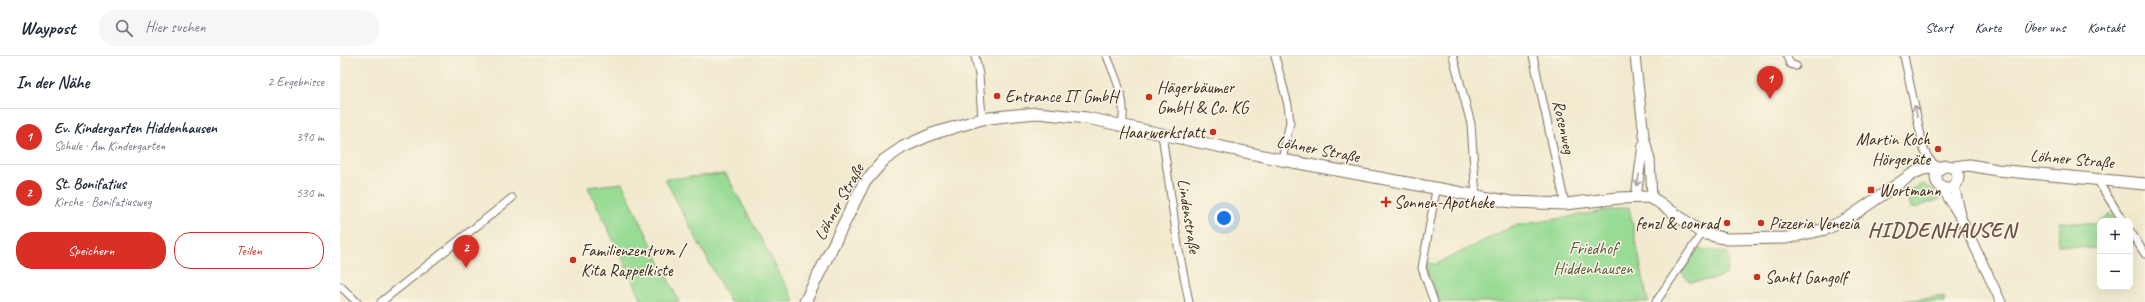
<!DOCTYPE html>
<html lang="de">
<head>
<meta charset="utf-8">
<style>
	body { margin:0; font-family:Caveat,sans-serif; background:#f6f6f7; color:#1f2937 }
	.controls { position:absolute; right:12px; bottom:12px; display:grid; overflow:hidden; border-radius:8px; box-shadow:0 4px 16px #0002 }
	.controls button { width:36px; height:36px; display:grid; place-items:center; padding:0; border:0; border-bottom:1px solid #e0e1e3; background:#fff; color:#1f2937; font:20px sans-serif }
	.you { position:absolute; left:884px; top:162px; width:14px; height:14px; margin:-10px; border:3px solid #fff; border-radius:50%; background:#1a73e8; box-shadow:0 0 0 6px #1a73e833 }
	.badge { display:grid; place-items:center; width:26px; height:26px; border-radius:50%; background:#d93025; color:#fff; font-size:13px; font-weight:700 }
	.pin { position:absolute; translate:-50% -33px; filter:drop-shadow(0 1px 2px #0008) }
	.pin::after { content:''; position:absolute; top:21px; width:14px; height:12px; background:inherit; clip-path:polygon(0 0,100% 0,50% 100%) }
	.list { margin:0; padding:0; list-style:none }
	h2 { display:flex; justify-content:space-between; align-items:center; height:52px; margin:0; padding:0 16px; font-size:17px }
	h2 small { font-size:13px; font-weight:400; color:#747a83 }
	.list li { display:grid; grid-template-columns:26px 1fr auto; gap:12px; align-items:center; box-sizing:border-box; height:56px; padding:0 16px; border-top:1px solid #e0e1e3 }
	.list b { display:block; font-size:15px; white-space:nowrap }
	.list p { margin:0; font-size:13px; white-space:nowrap; color:#747a83 }
	.list em { font-size:13px; font-style:normal; color:#747a83 }
	.actions { display:flex; gap:8px; padding:12px 16px }
	.actions a { flex:1; padding:9px 0; border:1px solid #d93025; border-radius:16px; text-align:center; font-size:14px; color:#d93025 }
	.actions .main { background:#d93025; color:#fff }
	.icon { flex:none; width:22px; height:22px; fill:none; stroke:currentColor; stroke-width:2; stroke-linecap:round; stroke-linejoin:round }
	.map { position:relative; flex:none; width:1805px; height:246px; overflow:hidden }
	header { display:flex; align-items:center; gap:24px; box-sizing:border-box; height:56px; padding:0 20px; background:#fff; border-bottom:1px solid #e0e1e3 }
	header strong { font-size:19px }
	nav { display:flex; gap:22px; margin-inline-start:auto; font-size:14px }
	.search { width:280px; height:36px; background:#f6f6f7; display:flex; align-items:center; gap:10px; box-sizing:border-box; padding:0 14px; border-radius:16px; color:#747a83; font-size:15px }
	main { display:flex }
	aside { flex:1; background:#fff }
	.map>svg:first-child { display:block }
	.green { fill:#98db94; stroke:#6a8259 }
	.lines { fill:none; stroke-linecap:round; stroke-linejoin:round }
	.minor-casing { stroke:#7b6d5c; stroke-width:9 }
	.tertiary-casing { stroke:#7b6d5c; stroke-width:11 }
	.secondary-casing { stroke:#7b6d5c; stroke-width:13 }
	.minor { stroke:#fff; stroke-width:7 }
	.tertiary { stroke:#fff; stroke-width:9 }
	.secondary { stroke:#fff; stroke-width:11 }
	.oneway { stroke:#a79f9a }
	.poi-dot { fill:#c8321e; stroke:#fcf5e5; stroke-width:1.5 }
	.labels { text-anchor:middle; dominant-baseline:central; stroke-width:3; stroke-linejoin:round; paint-order:stroke }
	.poi-label { font-size:17px; fill:#3b2a1e; stroke:#fcf5e5; text-anchor:start }
	.street-label { font-size:17px; fill:#3b2a1e; stroke:#fcf5e5 }
	.park-label { font-size:17px; fill:#52563c; stroke:#fcf5e5 }
	.district-label { font-size:21px; font-weight:bold; letter-spacing:1px; fill:#6e5249; stroke:#fcf5e5 }
</style>
</head>
<body>
<header>
<strong>Waypost</strong>
<div class="search"><svg class="icon" aria-label="search" viewBox="0 0 24 24"><circle cx="10" cy="10" r="6"/><path d="M15 15l6 6"/></svg>Hier suchen</div>
<nav><a>Start</a><a>Karte</a><a>Über uns</a><a>Kontakt</a></nav>
</header>
<main>
<aside>
<h2>In der Nähe<small>2 Ergebnisse</small></h2>
<ul class="list">
<li><span class="badge">1</span><div><b>Ev. Kindergarten Hiddenhausen</b><p>Schule · Am Kindergarten</p></div><em>390 m</em></li>
<li><span class="badge">2</span><div><b>St. Bonifatius</b><p>Kirche · Bonifatiusweg</p></div><em>530 m</em></li>
</ul>
<div class="actions"><a class="main">Speichern</a><a>Teilen</a></div>
</aside>
<div class="map">
<svg width="1805" height="246" viewBox="0 0 1805 246">
	<rect width="100%" height="100%" fill="#fcf5e5"/>
	<filter id="ink" filterUnits="userSpaceOnUse"><feTurbulence type="fractalNoise" baseFrequency=".025" numOctaves="2"/><feDisplacementMap in="SourceGraphic" scale="8" xChannelSelector="R" yChannelSelector="G"/><feConvolveMatrix kernelMatrix="1 2 1 2 8 2 1 2 1" color-interpolation-filters="sRGB"/></filter>
	<filter id="wash" filterUnits="userSpaceOnUse"><feTurbulence type="fractalNoise" baseFrequency=".012" numOctaves="4" result="noise"/><feDisplacementMap in="SourceGraphic" scale="16" xChannelSelector="R" yChannelSelector="G"/><feGaussianBlur stdDeviation="0.9" result="paint"/><feColorMatrix in="noise" values="0 0 0 0 0 0 0 0 0 0 0 0 0 0 0 0 0 1.4 0 .05"/><feComposite in="paint" operator="in"/></filter>
	<g filter="url(#wash)">
		<rect width="100%" height="100%" fill="#f1eacf"/>
		<path class="green" d="M386 118 455 246H390L325 123Z
			M282 127 339 246H303L248 131Z
			M1582 128 1592 133 1600 143 1572 153 1565 136Z
			M1289 151 1308 246H1099L1087 211 1088 207 1095 208 1101 206 1173 170Z
			M1770 158 1775 165H1760V193L1718 189 1720 166 1755 168Z
			M1358 193 1387 196 1390 203 1386 218 1374 223 1350 226 1341 216Z
			M1604 240 1605 246H1557Z"/>
	</g>
	<g filter="url(#ink)">
		<g class="lines">
			<defs>
				<path id="minor" d="M635 0 639 19 642 63
					M767 0C776 23 787 44 782 69
					M935 0 948 49 950 66 942 104
					M1113 0 1131 68 1136 141
					M1193 0 1225 148
					M1447 0 1450 8 1456 10
					M1564 0 1584 94 1589 103 1597 111
					M822 78 838 190 849 246
					M1756 122 1783 165
					M1790 175 1805 198
					M0 230 17 246
					M41 246 172 142
					M1094 246 1082 212 1096 134
					M1316 246 1362 177"/>
				<path id="tertiary" d="M1295 0 1304 80 1310 104 1312 142
					M1614 129 1621 159
					M1601 130 1623 166 1661 246
					M1296 141 1303 89"/>
				<path id="secondary" d="M1596 121a11 11 0 1 1 22 0a11 11 0 1 1-22 0Z
					M1614 111 1629 109 1657 114 1805 128
					M465 246 524 127 544 104 563 91 592 78 642 63 666 60 697 57 747 62 942 104 1171 146 1225 148 1279 142 1308 141 1317 145 1362 177 1387 183 1446 182 1486 173 1507 163 1574 117 1583 113 1601 111"/>
			</defs>
			<use href="#minor" class="minor-casing"/>
			<use href="#tertiary" class="tertiary-casing"/>
			<use href="#secondary" class="secondary-casing"/>
			<use href="#minor" class="minor"/>
			<use href="#tertiary" class="tertiary"/>
			<use href="#secondary" class="secondary"/>
		</g>
		<defs><path id="oneway-shaft" d="M-6 0H5M1.5-3L5.5 0L1.5 3" fill="none" stroke-width="1.6" stroke-linecap="round" stroke-linejoin="round"/></defs>
		<g class="oneway">
			<use href="#oneway-shaft" transform="translate(1576 55) rotate(-102)"/>
			<use href="#oneway-shaft" transform="translate(1298 124) rotate(101)"/>
		</g>
	</g>
	<g class="poi-dot">
		<circle cx="657" cy="40" r="4"/>
		<circle cx="809" cy="41" r="4"/>
		<circle cx="873" cy="76" r="4"/>
		<circle cx="1598" cy="93" r="4"/>
		<rect x="1527" y="130" width="8" height="8" rx="2"/>
		<path d="M1044 140h4v4h4v4h-4v4h-4v-4h-4v-4h4z"/>
		<circle cx="1387" cy="167" r="4"/>
		<circle cx="1421" cy="167" r="4"/>
		<circle cx="233" cy="204" r="4"/>
		<circle cx="1417" cy="221" r="4"/>
	</g>
	<g class="labels">
		<g class="poi-label">
			<text x="817" y="31">Hägerbäumer<tspan x="817" dy="20">GmbH &amp; Co. KG</tspan></text>
			<text x="665" y="40">Entrance IT GmbH</text>
			<text x="865" y="76" text-anchor="end">Haarwerkstatt</text>
			<text x="1590" y="83" text-anchor="end">Martin Koch<tspan x="1590" dy="20">Hörgeräte</tspan></text>
			<text x="1539" y="134">Wortmann</text>
			<text x="1054" y="146">Sonnen-Apotheke</text>
			<text x="1379" y="167" text-anchor="end">fenzl &amp; conrad</text>
			<text x="1429" y="167">Pizzeria Venezia</text>
			<text x="241" y="194">Familienzentrum /<tspan x="241" dy="20">Kita Rappelkiste</tspan></text>
			<text x="1425" y="221">Sankt Gangolf</text>
		</g>
		<g class="street-label">
			<text transform="translate(1224 71) rotate(78)">Rosenweg</text>
			<text transform="translate(978 93) rotate(11)">Löhner Straße</text>
			<text transform="translate(1732 103) rotate(5)">Löhner Straße</text>
			<text transform="translate(499 146) rotate(-61)">Löhner Straße</text>
			<text transform="translate(849 160) rotate(81)">Lindenstraße</text>
		</g>
		<g class="park-label">
			<text x="1253" y="192">Friedhof<tspan x="1253" dy="20">Hiddenhausen</tspan></text>
		</g>
		<g class="district-label">
			<text x="1602" y="174">HIDDENHAUSEN</text>
		</g>
	</g>
</svg>
<div class="controls">
<button>+</button>
<button>−</button>
</div>
<div class="you"></div>
<div class="pin badge" style="left:1430px;top:43px">1</div>
<div class="pin badge" style="left:126px;top:212px">2</div>
</div>
</main>
</body>
</html>
